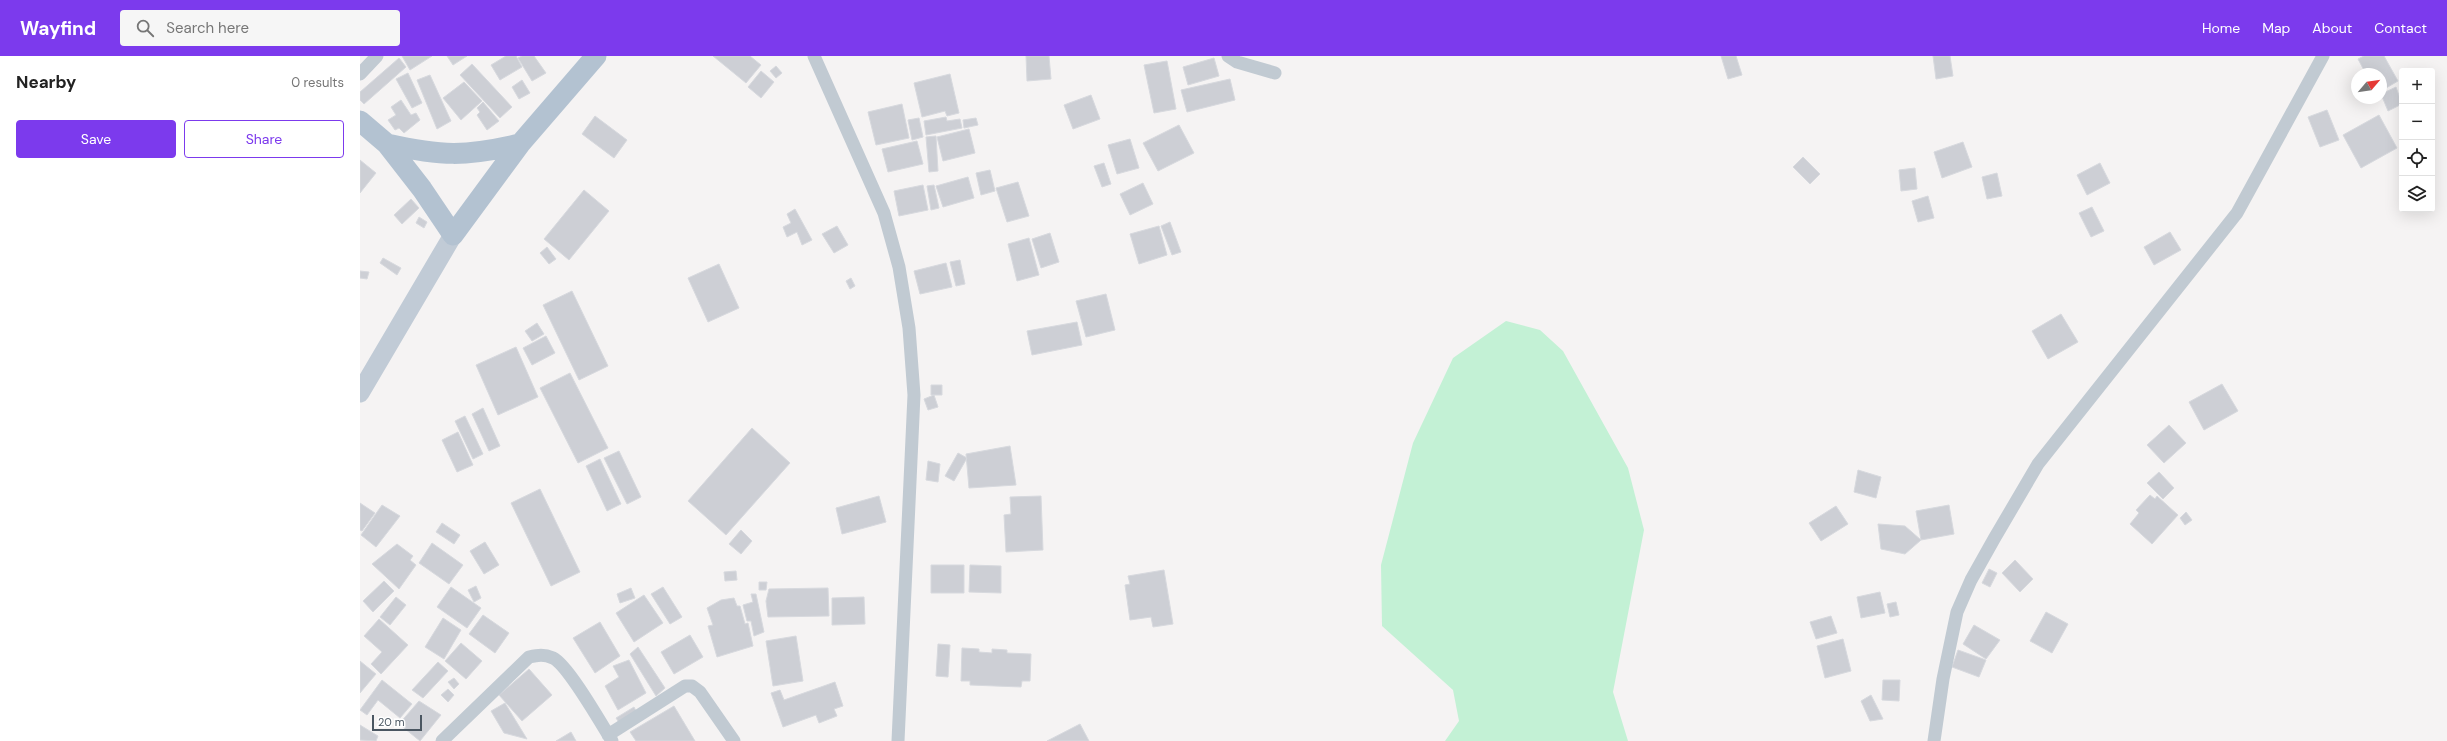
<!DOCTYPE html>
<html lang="en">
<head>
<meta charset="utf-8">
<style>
	body { margin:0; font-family:"DM Sans",sans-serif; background:#f6f6f6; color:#222 }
	.controls { position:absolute; right:12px; top:12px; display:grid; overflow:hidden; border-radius:4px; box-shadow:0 4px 16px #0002 }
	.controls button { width:36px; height:36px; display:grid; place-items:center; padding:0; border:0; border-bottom:1px solid #e0e0e0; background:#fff; color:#222; font:20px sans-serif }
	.compass { position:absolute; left:1991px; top:12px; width:36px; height:36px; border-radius:50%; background:#fff; box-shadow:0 4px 16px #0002; rotate:61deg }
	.scale { position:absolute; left:12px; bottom:10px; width:50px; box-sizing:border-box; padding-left:4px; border:2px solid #4a5661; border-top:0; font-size:11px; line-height:14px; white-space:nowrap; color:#4a5661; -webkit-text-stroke:3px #fff; paint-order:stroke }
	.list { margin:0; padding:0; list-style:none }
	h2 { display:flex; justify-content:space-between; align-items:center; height:52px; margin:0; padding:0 16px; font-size:17px }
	h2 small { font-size:13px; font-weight:400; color:#767676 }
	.actions { display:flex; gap:8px; padding:12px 16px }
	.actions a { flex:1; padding:9px 0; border:1px solid #7c3aed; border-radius:4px; text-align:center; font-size:14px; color:#7c3aed }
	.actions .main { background:#7c3aed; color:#fff }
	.icon { flex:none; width:22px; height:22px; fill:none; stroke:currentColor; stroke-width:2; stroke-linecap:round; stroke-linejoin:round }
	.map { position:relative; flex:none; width:2087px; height:685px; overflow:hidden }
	header { display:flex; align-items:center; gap:24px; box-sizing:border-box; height:56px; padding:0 20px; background:#7c3aed; color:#fff }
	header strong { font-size:19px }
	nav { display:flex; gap:22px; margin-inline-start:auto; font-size:14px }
	.search { width:280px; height:36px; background:#f6f6f6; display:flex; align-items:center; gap:10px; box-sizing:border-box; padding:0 14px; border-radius:4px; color:#767676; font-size:15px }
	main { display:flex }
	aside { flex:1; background:#fff }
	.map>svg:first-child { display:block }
	.green { fill:#c3f1d5 }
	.building { fill:#cdcfd5; stroke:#d7d9de }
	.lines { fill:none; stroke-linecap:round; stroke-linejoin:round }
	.street { stroke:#c1cad2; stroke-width:13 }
	.secondary { stroke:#c1cbd6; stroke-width:19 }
	.primary { stroke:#b3c2d1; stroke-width:21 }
</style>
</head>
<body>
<header>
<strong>Wayfind</strong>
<div class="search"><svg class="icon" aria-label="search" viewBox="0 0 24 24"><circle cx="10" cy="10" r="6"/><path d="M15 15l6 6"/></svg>Search here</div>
<nav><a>Home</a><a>Map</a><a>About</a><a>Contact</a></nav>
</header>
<main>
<aside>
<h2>Nearby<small>0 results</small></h2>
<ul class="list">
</ul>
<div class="actions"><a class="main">Save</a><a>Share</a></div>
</aside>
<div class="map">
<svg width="2087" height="685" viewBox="0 0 2087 685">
	<rect width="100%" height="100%" fill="#f5f3f3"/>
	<path class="green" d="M1146 265 1180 274 1203 295 1268 412 1284 474 1253 636 1268 685H1085L1099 665 1093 634 1022 570 1021 509 1053 387 1093 302Z"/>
	<path class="building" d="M42 0H72L50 14Z
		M87 0H107L93 9Z
		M146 0H156L162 11 140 24 131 9Z
		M162 0H174L186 17 172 25 158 2Z
		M353 0H390L401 9 386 27Z
		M666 0H689L691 23 667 25Z
		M1361 0H1376L1382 19 1368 23Z
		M1573 0H1590L1593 20 1576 23Z
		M2004 0H2024L2038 25 2021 35V18H2006L1998 3Z
		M39 2 46 11 4 48 0 44V36Z
		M854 2 859 20 828 29 823 11Z
		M807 5 816 53 794 57 784 9Z
		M112 8 152 51 140 62 100 19Z
		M416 10 422 17 416 22 410 15Z
		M401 15 414 26 401 42 388 31Z
		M48 17 62 47 52 52 36 23Z
		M590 18 599 57 587 60 585 55 562 61 554 27Z
		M70 19 91 65 77 73 57 24Z
		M870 23 875 44 827 56 821 34Z
		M162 24 170 37 159 43 152 31Z
		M104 26 122 45 101 64 83 42Z
		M2036 31 2042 48 2028 55 2021 38Z
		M731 39 740 63 713 73 704 49Z
		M41 44 51 59 56 57 60 64 44 77 39 72 35 74 28 64 36 59 31 51Z
		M123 46 139 65 127 74 117 59 120 56 117 52Z
		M542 48 549 82 516 89 508 56Z
		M1967 54 1979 84 1960 91 1948 61Z
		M2019 59 2037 92 2001 112 1983 79Z
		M235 60 267 84 254 102 222 78Z
		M586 61 587 65 600 63 602 72 566 79 564 65Z
		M559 62 563 81 552 84 548 64Z
		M616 62 618 69 604 72 603 64Z
		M819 69 834 97 798 115 783 87Z
		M609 73 615 97 583 105 577 81Z
		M576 80 578 115 569 116 566 81Z
		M770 83 779 112 757 118 748 89Z
		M557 85 563 108 528 116 522 93Z
		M1603 86 1612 111 1582 122 1574 96Z
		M1443 101 1460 118 1450 128 1433 111Z
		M0 104 16 117 0 137Z
		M744 107 751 128 742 131 734 110Z
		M1740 107 1750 127 1727 139 1717 119Z
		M1555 112 1557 133 1541 135 1539 114Z
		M630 114 635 135 621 139 616 117Z
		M1637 117 1642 140 1627 143 1622 121Z
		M608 121 614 142 583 151 576 130Z
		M658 126 669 160 647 166 636 132Z
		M783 127 793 148 770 159 760 138Z
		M563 129 568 154 539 160 534 135Z
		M574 129 579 152 571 154 567 130Z
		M224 134 249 155 209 204 184 183Z
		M1568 140 1574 162 1558 166 1552 145Z
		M51 143 59 152 42 168 34 159Z
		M1732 151 1744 175 1731 181 1719 157Z
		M435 153 452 184 442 189 437 176 427 181 423 171 431 167 427 158Z
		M59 161 67 166 64 172 56 167Z
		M810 166 821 196 812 199 801 170Z
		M477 170 488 189 474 197 462 178Z
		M799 170 807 199 779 208 770 178Z
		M1810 176 1821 194 1794 209 1784 191Z
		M690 177 699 206 681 212 672 183Z
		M669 182 679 219 657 225 648 188Z
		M187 191 196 203 189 208 180 197Z
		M23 202 41 212 37 219 20 207Z
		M600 204 605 228 596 230 590 206Z
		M586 207 592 231 560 238 554 215Z
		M359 208 379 252 348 266 328 222Z
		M0 215 9 216 7 223 0 222Z
		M491 222 495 230 490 233 486 225Z
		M212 235 248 310 219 324 183 249Z
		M746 238 755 274 726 281 716 245Z
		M1701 258 1718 286 1688 303 1672 275Z
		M717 266 722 289 672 299 667 275Z
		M177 267 184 278 172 285 165 275Z
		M186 280 195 297 172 309 163 292Z
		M156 291 178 341 138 359 116 309Z
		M210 317 248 392 218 407 180 332Z
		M1862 328 1878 355 1844 374 1829 346Z
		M571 329H582V339H571Z
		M574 339 578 351 568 354 564 343Z
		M123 352 140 390 129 395 112 358Z
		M105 360 123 398 113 403 95 365Z
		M1809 369 1826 387 1804 407 1787 389Z
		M392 372 430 407 366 479 328 445Z
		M98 376 113 409 97 416 82 384Z
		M650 390 656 429 609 432 606 398Z
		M259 395 281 441 267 448 244 402Z
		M598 397 607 402 594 425 585 420Z
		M240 403 261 448 247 455 226 410Z
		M568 405 580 408 578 426 566 424Z
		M1498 414 1521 421 1516 442 1494 436Z
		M1799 416 1814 432 1803 443 1787 427Z
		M180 433 220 516 191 530 151 447Z
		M1790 439 1795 443 1797 440 1818 459 1792 488 1770 468 1779 457 1776 454Z
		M519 440 526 466 482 478 476 452Z
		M681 440 683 494 646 496 644 459 651 458 650 441Z
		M0 447 15 457 2 475 0 474Z
		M22 449 40 460 16 491 1 479Z
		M1589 449 1594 478 1561 484 1556 455Z
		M1476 450 1488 468 1461 485 1449 467Z
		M1826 456 1832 464 1825 469 1820 462Z
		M82 467 100 479 94 488 76 476Z
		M1518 468 1545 470 1561 484 1545 498 1521 493Z
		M381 474 392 485 381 498 369 488Z
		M125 486 139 509 124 518 110 495Z
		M72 487 103 509 89 528 59 507Z
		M37 488 53 500 50 504 56 509 39 533 12 508Z
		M1655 504 1673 523 1660 536 1642 517Z
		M571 509H604V537H571Z
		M610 509 641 510V537L609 536Z
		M1629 513 1637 517 1630 531 1622 527Z
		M804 514 813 568 793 571 791 561 770 564 765 529 770 528 768 520Z
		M376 515 377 524 365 525 364 516Z
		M24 525 34 535 13 556 3 545Z
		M399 526H407L406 534H399Z
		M116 530 121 542 114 546 108 534Z
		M91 531 121 552 107 572 77 551Z
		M303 531 322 561 310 568 291 538Z
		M271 532 275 542 260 547 257 538Z
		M468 532 469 560 408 561 406 545 409 533Z
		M1520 536 1525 557 1501 562 1497 541Z
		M391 538H396L404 576 394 580 391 565H387L383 549 393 546Z
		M284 539 303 567 274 586 256 557Z
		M36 541 46 549 30 569 20 561Z
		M504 541 505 568 472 569V542Z
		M374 542 377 550H380L385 568 388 567 393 590 357 601 348 570 353 569 347 552 361 544Z
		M1536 546 1539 559 1530 561 1527 548Z
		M1686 556 1708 568 1692 597 1670 585Z
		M123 559 149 577 135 597 109 578Z
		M1471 560 1477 577 1456 583 1450 566Z
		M83 562 101 574 84 603 65 591Z
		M19 563 48 589 21 618 11 608 22 596 4 580Z
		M240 566 260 600 235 617 213 582Z
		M1614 569 1640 584 1626 603 1603 588Z
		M330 579 343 601 314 618 301 596Z
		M436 580 443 625 413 630 406 585Z
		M1483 583 1491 615 1465 622 1457 590Z
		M101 587 122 605 106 623 85 605Z
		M578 588 590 589 588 621 576 620Z
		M278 591 305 632 296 640 270 598Z
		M602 592 619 593V596L632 597V593L647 594V597L671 598 670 625H662L661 631 610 629V625H601Z
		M1598 594 1626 604 1619 621 1592 611Z
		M269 604 286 637 258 654 245 630 259 621 253 610Z
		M0 605 16 618 0 637Z
		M78 606 88 615 63 642 52 634Z
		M169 613 192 639 162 665 139 639Z
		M94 622 99 628 94 633 88 626Z
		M22 624 52 648 40 662 18 644 7 659 0 654Z
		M1523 624H1540L1539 645 1522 644Z
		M475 626 483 650 474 653 477 660 459 667 456 659 423 671 411 637 420 634 424 644Z
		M88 633 94 639 88 646 81 639Z
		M1511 639 1523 663 1510 665 1501 645Z
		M59 645 81 659 60 685 39 668Z
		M145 647 167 683 144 677 131 655Z
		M314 650 335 685H276L270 676Z
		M274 651 277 657 260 668 256 662Z
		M720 668 729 685H687Z
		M0 669 18 680 16 685 0 684Z
		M211 676 216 685H196Z"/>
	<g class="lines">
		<path class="street" d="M454 0 524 157 539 211 549 272 554 339 538 685
			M868 0 877 6 915 17
			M0 18 17 0
			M248 679 325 630H332L340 636 374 685
			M82 685 169 601C178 599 184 598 193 602 208 609 242 669 252 685
			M1574 685 1583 623 1597 556 1611 524 1634 483 1678 408 1877 157 1963 0"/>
		<path class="secondary" d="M0 337 93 179"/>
		<path class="primary" d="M0 65 27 88 62 133 93 179 160 88 236 0
			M27 88C81 100 105 101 160 88"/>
	</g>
</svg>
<div class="controls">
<button>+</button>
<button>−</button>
<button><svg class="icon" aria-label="locate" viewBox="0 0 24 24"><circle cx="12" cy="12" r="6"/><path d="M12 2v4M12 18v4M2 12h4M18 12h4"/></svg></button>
<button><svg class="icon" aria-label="layers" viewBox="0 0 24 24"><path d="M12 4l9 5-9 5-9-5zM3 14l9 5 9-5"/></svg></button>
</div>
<svg class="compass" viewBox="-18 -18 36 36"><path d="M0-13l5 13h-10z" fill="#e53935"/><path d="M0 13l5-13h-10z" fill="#767676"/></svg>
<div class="scale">20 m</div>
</div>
</main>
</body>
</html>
